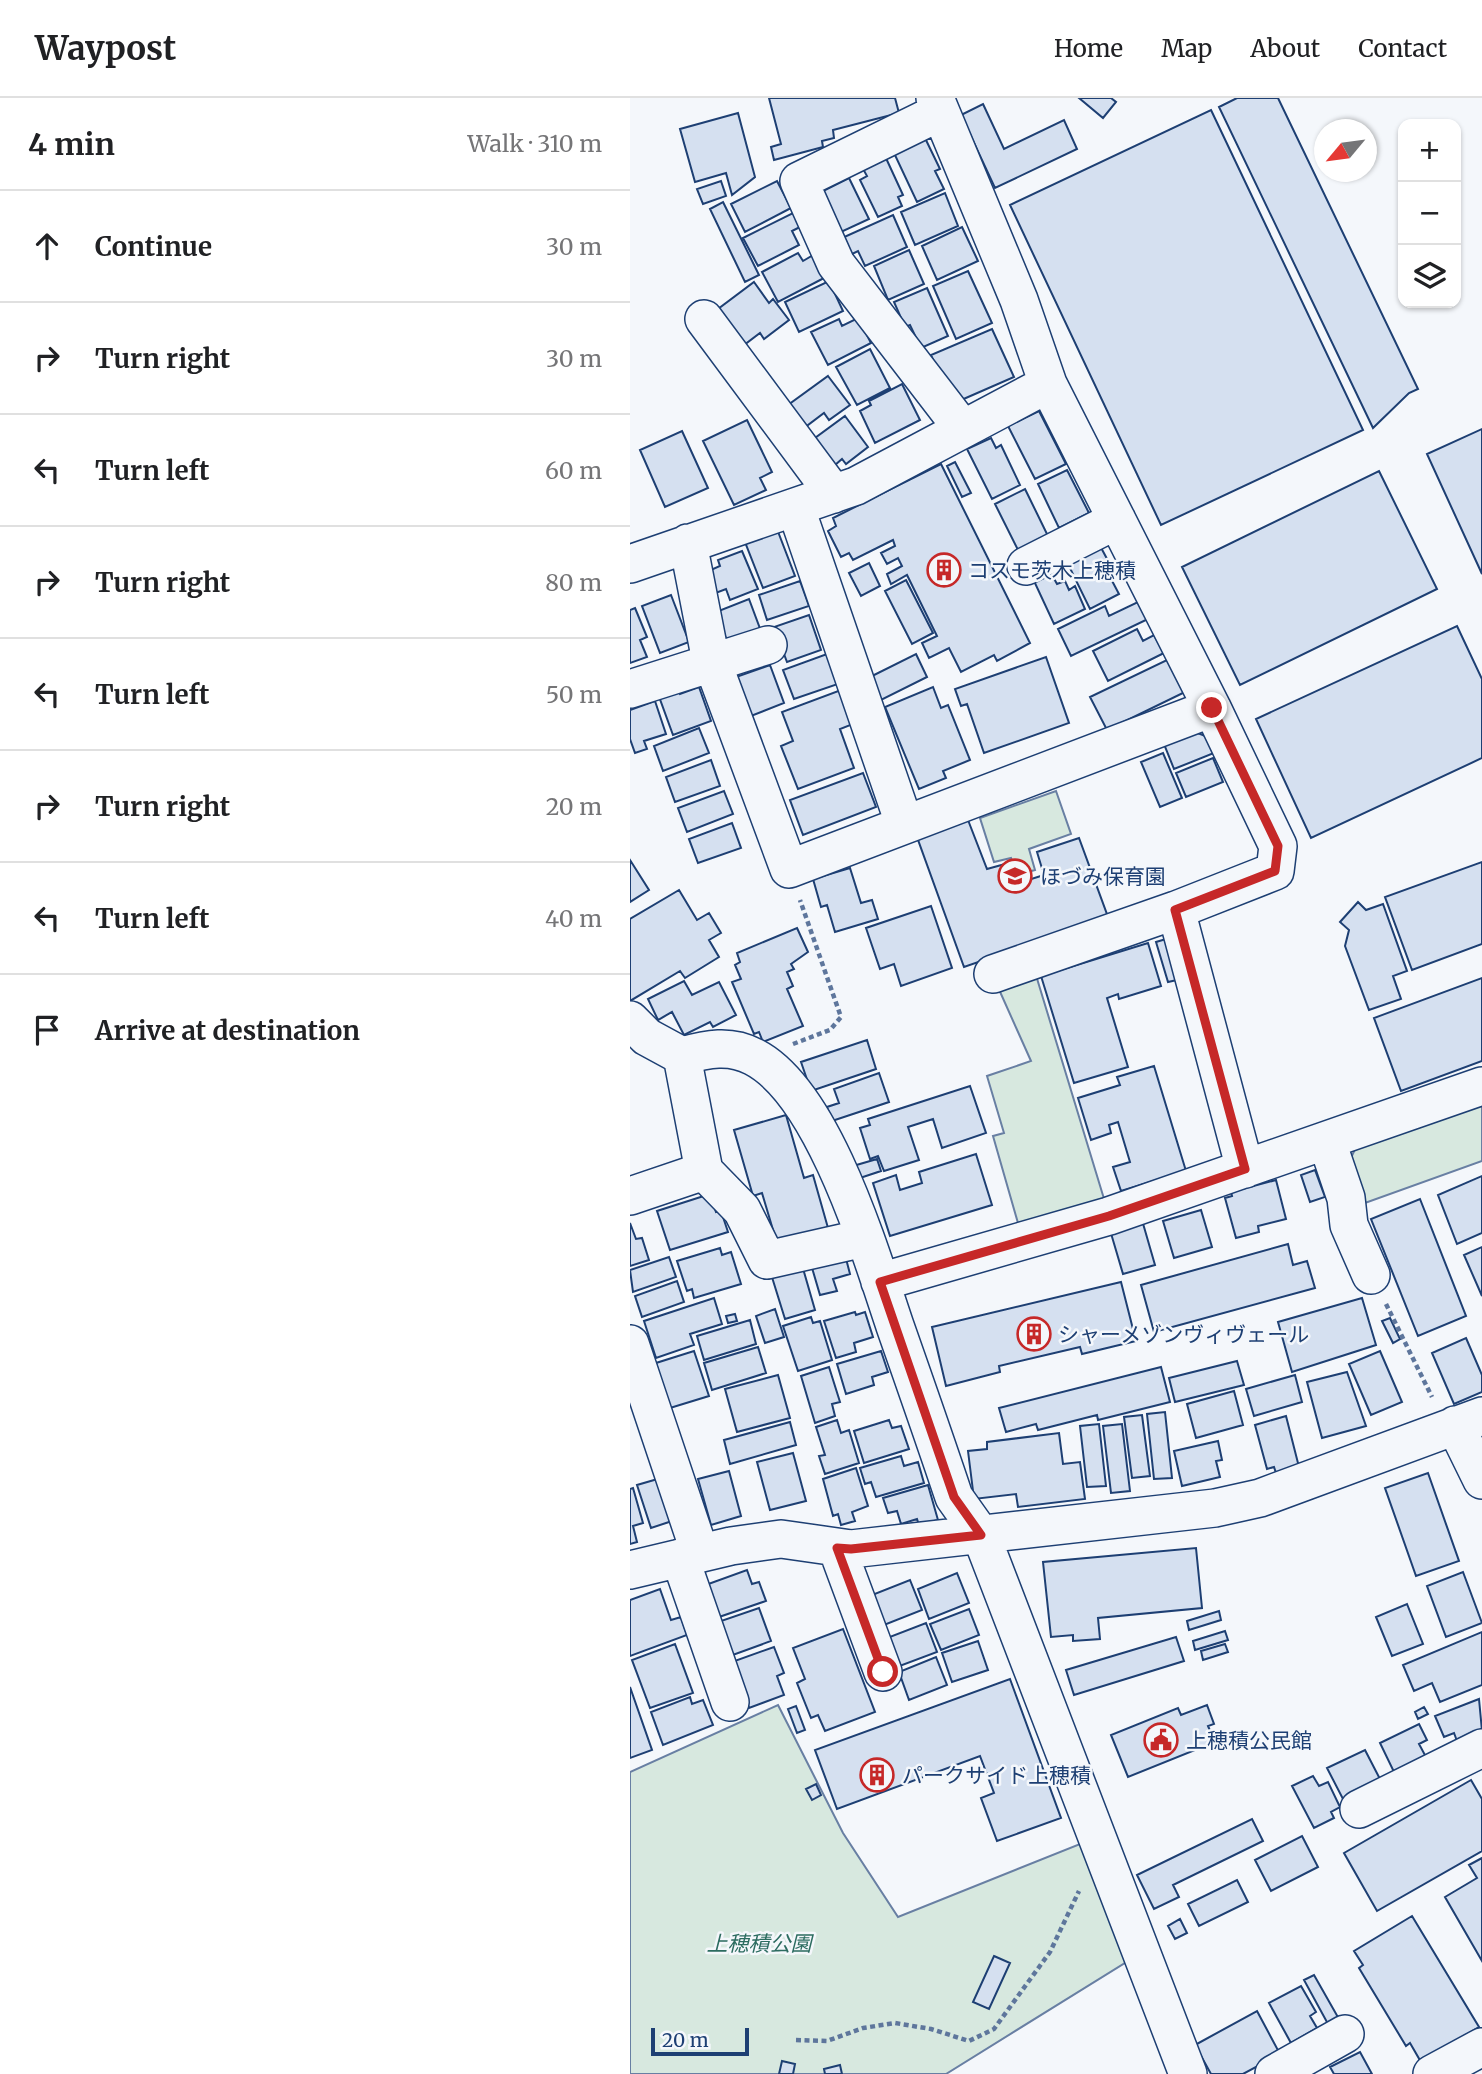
<!DOCTYPE html>
<html lang="en">
<head>
<meta charset="utf-8">
<style>
	body { margin:0; font-family:Merriweather,"Noto Sans JP",serif; background:#f6f6f6; color:#202124 }
	.controls { position:absolute; right:21px; top:21px; display:grid; overflow:hidden; border-radius:14px; box-shadow:0 2px 5px #0004 }
	.controls button { width:63px; height:63px; display:grid; place-items:center; padding:0; border:0; border-bottom:2px solid #e0e0e0; background:#fff; color:#202124; font:35px sans-serif }
	.compass { position:absolute; left:684px; top:21px; width:63px; height:63px; border-radius:50%; background:#fff; box-shadow:0 2px 5px #0004; rotate:241deg }
	.scale { position:absolute; left:21px; bottom:18px; width:98px; box-sizing:border-box; padding-left:7px; border:4px solid #1d3f73; border-top:0; font-size:19px; line-height:24px; white-space:nowrap; color:#1d3f73; -webkit-text-stroke:5px #f4f7fb; paint-order:stroke }
	.stop { position:absolute; width:21px; height:21px; margin:-16px; border:5px solid #c62828; border-radius:50%; background:#fff }
	.stop.end { background:#c62828; border-color:#fff; box-shadow:0 2px 7px #0008 }
	.list { margin:0; padding:0; list-style:none }
	h2 { display:flex; justify-content:space-between; align-items:center; height:91px; margin:0; padding:0 28px; font-size:30px }
	h2 small { font-size:23px; font-weight:400; color:#757577 }
	.list li { display:grid; grid-template-columns:46px 1fr auto; gap:21px; align-items:center; box-sizing:border-box; height:112px; padding:0 28px; border-top:2px solid #e0e0e0 }
	.list b { display:block; font-size:26px; white-space:nowrap }
	.list em { font-size:23px; font-style:normal; color:#757577 }
	.icon { flex:none; width:38px; height:38px; fill:none; stroke:currentColor; stroke-width:2; stroke-linecap:round; stroke-linejoin:round }
	.map { position:relative; flex:none; width:852px; height:1976px; overflow:hidden }
	header { display:flex; align-items:center; gap:42px; box-sizing:border-box; height:98px; padding:0 35px; background:#fff; border-bottom:2px solid #e0e0e0 }
	header strong { font-size:33px }
	nav { display:flex; gap:38px; margin-inline-start:auto; font-size:24px }
	main { display:flex }
	aside { flex:1; background:#fff }
	.map>svg:first-child { display:block }
	.green { fill:#d7e8df; stroke:#687fa3; stroke-width:2 }
	.building { fill:#d5e0f0; stroke:#1d3f73; stroke-width:2 }
	.lines { fill:none; stroke-linecap:round; stroke-linejoin:round }
	.minor-casing { stroke:#1d3f73; stroke-width:40 }
	.path { stroke:#5e769c; stroke-width:4.5; stroke-dasharray:5 3.5; stroke-linecap:butt }
	.minor { stroke:#f4f7fb; stroke-width:37 }
	.route { stroke:#c62828; stroke-width:9 }
	.labels { text-anchor:middle; dominant-baseline:central; stroke-width:5; stroke-linejoin:round; paint-order:stroke }
	.poi-label { font-size:21px; fill:#1d3f73; stroke:#f4f7fb; text-anchor:start }
	.park-label { font-size:21px; font-style:italic; fill:#2c6c60; stroke:#f4f7fb }
</style>
</head>
<body>
<header>
<strong>Waypost</strong>
<nav><a>Home</a><a>Map</a><a>About</a><a>Contact</a></nav>
</header>
<main>
<aside>
<h2>4 min<small>Walk · 310 m</small></h2>
<ul class="list">
<li><svg class="icon" aria-label="ahead" viewBox="0 0 24 24"><path d="M12 20V5M6 11l6-6 6 6"/></svg><div><b>Continue</b></div><em>30 m</em></li>
<li><svg class="icon" aria-label="right" viewBox="0 0 24 24"><path d="M7 20v-9h11M14 6l5 5-5 5"/></svg><div><b>Turn right</b></div><em>30 m</em></li>
<li><svg class="icon" aria-label="left" viewBox="0 0 24 24"><path d="M17 20v-9H6M10 6l-5 5 5 5"/></svg><div><b>Turn left</b></div><em>60 m</em></li>
<li><svg class="icon" aria-label="right" viewBox="0 0 24 24"><path d="M7 20v-9h11M14 6l5 5-5 5"/></svg><div><b>Turn right</b></div><em>80 m</em></li>
<li><svg class="icon" aria-label="left" viewBox="0 0 24 24"><path d="M17 20v-9H6M10 6l-5 5 5 5"/></svg><div><b>Turn left</b></div><em>50 m</em></li>
<li><svg class="icon" aria-label="right" viewBox="0 0 24 24"><path d="M7 20v-9h11M14 6l5 5-5 5"/></svg><div><b>Turn right</b></div><em>20 m</em></li>
<li><svg class="icon" aria-label="left" viewBox="0 0 24 24"><path d="M17 20v-9H6M10 6l-5 5 5 5"/></svg><div><b>Turn left</b></div><em>40 m</em></li>
<li><svg class="icon" aria-label="arrive" viewBox="0 0 24 24"><path d="M6 21V4h12l-3 4 3 4H6"/></svg><div><b>Arrive at destination</b></div></li>
</ul>
</aside>
<div class="map">
<svg width="852" height="1976" viewBox="0 0 852 1976">
	<rect width="100%" height="100%" fill="#f4f7fb"/>
	<path class="green" d="M426 693 441 736 399 751 405 772 387 777 381 760 364 764 350 720Z
		M405 874 475 1104 390 1132 363 1038 374 1035 357 978 401 963 367 887Z
		M852 1001V1063L735 1105 718 1066 728 1045Z
		M148 1607 213 1735 268 1819 455 1744 498 1863 316 1976H0V1674Z"/>
	<path class="building" d="M139 0H265L269 15 203 32 204 40 192 43 193 49 144 62 141 49 151 46Z
		M449 0H481L486 4 473 20Z
		M607 0H648L788 291 779 295 743 330 589 9Z
		M353 6 374 51 434 22 447 51 365 90 331 17Z
		M581 12 733 332 531 427 380 107Z
		M108 15 125 79 102 97 96 75 65 84 50 31Z
		M295 40 310 71 305 73 314 91 287 104 264 55Z
		M255 58 273 97 268 99 272 108 248 119 230 82 237 78 232 69Z
		M219 80 239 121 211 134 191 94Z
		M91 83 96 98 73 106 67 91Z
		M147 83 161 110 115 134 101 106Z
		M315 95 328 128 285 147 271 114Z
		M93 104 129 177 115 184 80 111Z
		M163 115 170 129 162 133 169 147 128 168 113 140Z
		M263 117 277 149 235 168 228 153 220 157 212 140Z
		M332 129 348 163 307 182 292 148Z
		M279 152 294 186 258 202 244 168Z
		M168 155 173 163 185 156 196 179 148 204 132 174Z
		M338 173 362 225 326 241 303 188Z
		M199 183 213 213 169 234 155 204Z
		M124 184 139 205 143 201 159 222 134 241 130 235 114 247 88 211Z
		M297 190 318 238 291 250 280 227 275 229 264 204Z
		M228 220 241 245 198 267 181 234 209 221 212 228Z
		M362 231 384 279 329 303 315 290 301 257Z
		M240 251 260 290 227 307 206 269Z
		M198 278 220 307 199 322 194 315 174 330 158 307Z
		M272 286 290 322 245 345 230 313 241 307 239 303Z
		M409 313 436 366 405 381 378 328Z
		M215 318 238 349 216 366 212 361 205 367 185 340Z
		M117 322 142 374 130 380 136 392 104 407 73 343Z
		M852 331V476L797 356Z
		M52 333 78 390 35 409 10 352Z
		M361 340 366 350 371 347 390 387 362 401 337 351Z
		M325 364 341 395 332 399 317 368Z
		M311 366 400 545 367 563 364 557 331 574 319 550 299 560 292 545 307 538 277 477 261 486 257 476 272 468 268 460 257 466 251 455 265 448 263 442 223 462 219 455 211 459 198 433 206 428 203 420Z
		M437 372 459 415 429 430 408 386Z
		M749 373 807 491 610 587 552 469Z
		M395 391 418 438 388 452 365 406Z
		M147 431 165 478 133 490 115 444Z
		M468 444 484 474 479 477 489 496 460 511 435 460Z
		M112 453 128 491 100 502 96 491 83 496 74 475 90 468 88 462Z
		M239 465 250 488 231 498 219 475Z
		M421 475 427 486 435 483 439 492 445 488 455 511 424 526 404 483Z
		M276 482 303 535 282 546 255 493Z
		M170 483 179 508 137 522 129 497Z
		M41 497 59 544 30 555 12 508Z
		M119 501 132 536 99 548 86 514Z
		M510 503 518 521 441 558 428 531 475 508 479 518Z
		M5 510 17 539 10 542 17 559 0 565V512Z
		M179 517 191 552 157 564 144 529Z
		M827 528 852 581V660L681 740 626 621Z
		M507 531 513 543 524 537 534 555 478 583 463 553Z
		M197 556 208 586 164 601 153 572Z
		M286 556 297 579 251 602 240 579Z
		M416 559 439 625 354 655 337 606 331 608 325 591Z
		M539 561 555 594 477 632 460 599Z
		M140 567 154 605 121 618 106 579Z
		M46 586 50 596 69 589 81 623 43 637 27 593Z
		M303 589 311 610 318 607 340 662 313 673 316 680 289 691 255 609Z
		M211 592 223 626 210 631 224 670 168 691 151 648 163 643 152 614Z
		M25 603 36 636 14 643 17 651 5 655 0 641V612Z
		M69 630 79 655 33 673 24 648Z
		M565 634 578 639 584 655 544 671 534 646Z
		M533 655 552 700 530 709 511 664Z
		M583 660 593 684 556 699 546 675Z
		M81 662 90 688 45 704 36 679Z
		M233 675 246 709 173 737 160 702Z
		M94 693 103 716 57 734 48 710Z
		M338 722 357 771 375 766 382 787 414 777 407 754 449 740 478 819 334 869 287 739Z
		M102 725 111 750 68 765 59 741Z
		M0 762 19 792 0 804Z
		M852 764V846L782 872 755 799Z
		M220 770 231 805 242 802 248 821 205 834 197 807 191 809 183 781Z
		M49 792 67 822 79 815 91 835 79 842 89 859 55 880 50 873 0 903V821Z
		M728 804 736 812 753 806 777 873 763 878 771 901 739 912 715 848 719 832 710 824Z
		M301 808 322 870 271 888 264 866 250 871 236 830Z
		M167 830 178 854 161 866 164 871 157 874 163 888 157 891 173 928 133 944 129 934 124 936 102 884 111 881 105 867 110 864 107 855Z
		M536 841 547 882 538 884 526 844Z
		M518 845 531 888 489 901 488 896 477 900 498 969 444 985 411 878Z
		M852 880V963L771 993 744 920Z
		M54 883 62 897 89 884 106 917 83 929 80 924 54 937 42 914 28 922 18 901Z
		M237 942 246 971 181 993 171 964Z
		M524 968 556 1073 491 1093 483 1069 500 1064 488 1024 479 1027 481 1035 461 1042 448 1000 490 987 487 979Z
		M249 975 259 1004 202 1023 197 1009 209 1005 204 991Z
		M340 988 356 1035 312 1050 303 1021 278 1029 289 1062 254 1073 248 1058 240 1061 230 1030 240 1027 238 1021Z
		M156 1017 174 1080 183 1077 200 1137 149 1152 132 1095 123 1098 104 1032Z
		M346 1056 362 1107 260 1138 243 1085 266 1077 270 1092 292 1085 289 1074Z
		M247 1061 251 1073 227 1081 223 1068Z
		M685 1072 695 1099 680 1104 671 1077Z
		M852 1078V1135L827 1146 808 1097Z
		M646 1082 656 1121 628 1128 629 1134 606 1140 595 1100 602 1098 601 1094Z
		M80 1096 86 1114 91 1113 98 1134 40 1152 27 1113Z
		M790 1101 836 1218 788 1238 741 1121Z
		M571 1112 582 1149 544 1160 533 1123Z
		M512 1122 525 1167 493 1176 480 1132Z
		M0 1125 6 1141 12 1140 19 1162 0 1168Z
		M658 1146 663 1167 677 1163 685 1190 524 1234 511 1187Z
		M852 1149V1198L834 1157Z
		M90 1150 92 1157 101 1154 111 1186 64 1200 62 1191 57 1193 47 1163Z
		M214 1153 220 1176 203 1181 207 1193 190 1197 180 1163Z
		M39 1159 46 1179 3 1194 0 1172Z
		M172 1167 185 1212 155 1221 141 1176Z
		M47 1183 54 1204 12 1219 5 1198Z
		M491 1184 506 1243 452 1256 450 1249 369 1268 370 1274 316 1288 302 1229Z
		M84 1200 92 1226 60 1236 64 1247 26 1260 14 1223Z
		M732 1200 746 1247 662 1274 648 1224Z
		M145 1211 154 1239 135 1245 126 1218Z
		M225 1214 226 1217 235 1214 243 1239 224 1245 226 1254 206 1260 194 1223Z
		M105 1216 107 1223 98 1225 96 1218Z
		M181 1219 183 1225 190 1223 202 1262 168 1273 153 1228Z
		M760 1220 770 1241 763 1245 752 1223Z
		M120 1222 126 1246 74 1262 67 1238Z
		M836 1240 852 1277V1294L824 1306 802 1255Z
		M128 1249 136 1275 82 1292 74 1265Z
		M64 1253 79 1298 40 1310 26 1265Z
		M251 1253 258 1274 242 1279 244 1287 216 1296 207 1266Z
		M750 1253 772 1304 741 1317 719 1266Z
		M607 1263 614 1287 545 1304 539 1280Z
		M199 1269 210 1304 202 1306 205 1318 185 1325 171 1278Z
		M531 1269 540 1304 468 1322 467 1317 408 1332 406 1326 376 1334 369 1310Z
		M717 1274 736 1328 692 1340 677 1284Z
		M148 1277 160 1320 107 1334 95 1291Z
		M665 1277 672 1304 624 1318 616 1291Z
		M604 1293 613 1327 566 1340 557 1306Z
		M535 1314 542 1380 524 1381 517 1316Z
		M512 1317 520 1378 502 1380 494 1319Z
		M656 1318 669 1369 646 1375 644 1369 637 1371 625 1327Z
		M207 1322 211 1335 219 1332 229 1365 195 1376 189 1358 195 1357 186 1329Z
		M259 1322 262 1330 271 1328 279 1351 234 1365 224 1333Z
		M160 1324 166 1347 100 1366 94 1342Z
		M469 1326 476 1388 457 1389 450 1328Z
		M492 1326 500 1393 481 1395 473 1328Z
		M429 1335 433 1366 450 1364 455 1401 388 1409 386 1396 344 1401 338 1353 357 1351V1344Z
		M588 1343 592 1362 586 1363 590 1379 552 1388 544 1353Z
		M163 1355 176 1403 140 1412 127 1364Z
		M271 1358 274 1368 288 1364 294 1385 246 1399 241 1384 235 1386 230 1370Z
		M226 1370 238 1408 222 1414 225 1423 211 1427 208 1416 203 1418 193 1381Z
		M99 1373 111 1418 81 1427 68 1381Z
		M798 1375 829 1463 786 1478 755 1390Z
		M31 1380 45 1422 21 1430 7 1387Z
		M298 1387 308 1422 289 1427 287 1421 271 1426 267 1413 258 1415 253 1400Z
		M3 1390 13 1425 3 1428 7 1444 0 1446V1391Z
		M566 1450 572 1510 468 1520 470 1541 443 1543V1537L421 1539 413 1464Z
		M117 1472 122 1486 129 1484 136 1503 89 1519 70 1489Z
		M833 1474 852 1525 816 1539 797 1488Z
		M327 1475 339 1505 299 1521 288 1491Z
		M280 1482 292 1512 254 1527 242 1497Z
		M30 1491 41 1522 51 1519 57 1537 0 1558V1502Z
		M777 1506 793 1546 762 1558 746 1519Z
		M129 1510 141 1543 100 1558 88 1524Z
		M339 1511 349 1537 311 1552 300 1526Z
		M589 1513 591 1522 559 1532 557 1523Z
		M296 1525 307 1554 267 1569 257 1540Z
		M213 1531 245 1614 195 1633 188 1617 181 1620 167 1585 175 1581 163 1550Z
		M595 1533 598 1542 565 1552 563 1543Z
		M852 1534V1587L810 1604 802 1585 784 1593 773 1567Z
		M546 1539 554 1563 444 1597 436 1572Z
		M348 1543 358 1572 322 1584 312 1555Z
		M45 1546 63 1595 20 1610 2 1562Z
		M595 1546 598 1554 573 1562 571 1553Z
		M144 1549 154 1575 147 1578 154 1597 119 1610 99 1565Z
		M306 1559 317 1587 279 1602 269 1574Z
		M380 1581 431 1720 367 1743 351 1700 364 1695 350 1658 207 1711 185 1652Z
		M0 1589 22 1652 0 1660Z
		M60 1599 62 1606 73 1602 83 1627 33 1647 21 1614Z
		M849 1601 852 1633 827 1643 824 1635 814 1639 805 1618Z
		M577 1607 584 1626 578 1628 585 1644 498 1679 481 1637 548 1610 551 1617Z
		M166 1608 175 1632 167 1635 158 1611Z
		M794 1609 798 1616 788 1621 785 1614Z
		M789 1626 797 1642 789 1646 796 1659 764 1674 750 1645Z
		M735 1652 751 1683 713 1701 697 1670Z
		M683 1678 689 1688 698 1684 710 1709 701 1714 704 1720 684 1730 662 1688Z
		M841 1682 852 1701V1753L747 1813 714 1755Z
		M186 1686 191 1697 182 1702 176 1691Z
		M622 1721 633 1743 543 1787 549 1799 524 1811 507 1777Z
		M672 1738 688 1769 641 1793 625 1762Z
		M852 1760V1863L815 1799 847 1780 839 1767Z
		M607 1782 618 1804 569 1828 558 1806Z
		M782 1818 849 1929 791 1964 780 1945 776 1948 729 1870 733 1867 724 1853Z
		M550 1821 557 1835 545 1841 538 1828Z
		M364 1858 380 1865 359 1911 343 1904Z
		M684 1877 709 1921 698 1926 674 1882Z
		M671 1888 686 1914 680 1918 687 1930 661 1945 639 1905Z
		M627 1913 650 1956 613 1976H581L565 1947Z
		M730 1954 742 1976H704L700 1969Z
		M152 1963 165 1966 163 1976H149Z
		M210 1967 212 1976H195L194 1971Z"/>
	<g class="lines">
		<defs>
			<path id="minor" d="M305 0 389 202 418 286 582 610 648 748 645 773 546 812 363 876
				M310 14 169 83 206 166 332 330
				M74 221 204 396
				M166 411 274 725
				M58 445 80 558 159 771 582 610
				M0 466 226 388 418 286
				M396 468 487 422
				M0 591 138 547
				M546 812 615 1071
				M0 922 17 939 52 958C77 951 100 946 124 959 194 995 241 1157 265 1228 285 1285 305 1342 324 1399L351 1437 558 1976
				M697 1044 716 1100 719 1127 741 1177
				M74 1073 112 1112 137 1162 234 1140
				M0 1098 74 1073 52 958
				M250 1184 479 1118 852 988
				M0 1246 70 1455
				M825 1327 852 1382
				M207 1450 253 1574
				M50 1460 100 1604
				M0 1472 101 1448 151 1441 221 1451 585 1410 630 1400 852 1318
				M729 1711 852 1650
				M644 1976 715 1936
				M802 1976 852 1949"/>
		</defs>
		<use href="#minor" class="minor-casing"/>
		<path class="path" d="M163 946 200 932 211 919 170 802
			M756 1206 802 1299
			M166 1942 197 1943 233 1930 265 1925 301 1931 339 1943 364 1931 420 1854 449 1793"/>
		<use href="#minor" class="minor"/>
	</g>
	<g class="lines">
		<path class="route" d="M253 1574 207 1450 221 1451 351 1437 324 1399 250 1184 479 1118 615 1071 545 812 645 773 648 748 582 610"/>
	</g>
	<defs>
		<symbol id="building-ring" viewBox="-11 -11 22 22"><circle r="9.5" fill="#f4f7fb" stroke="#c62828" stroke-width="1.5"/><path d="M-4-6H4V6H1V3H-1V6H-4ZM-2.5-4.3h1.7v1.8h-1.7ZM.8-4.3h1.7v1.8H.8ZM-2.5-1h1.7V.8h-1.7ZM.8-1h1.7V.8H.8Z" fill="#c62828"/></symbol>
		<symbol id="school-ring" viewBox="-11 -11 22 22"><circle r="9.5" fill="#f4f7fb" stroke="#c62828" stroke-width="1.5"/><path d="M0-5L7-2L0 1L-7-2ZM-4 1L0 2.5L4 1V4Q0 6-4 4Z" fill="#c62828"/></symbol>
		<symbol id="civic-ring" viewBox="-11 -11 22 22"><circle r="9.5" fill="#f4f7fb" stroke="#c62828" stroke-width="1.5"/><path d="M-.6-6.5H3V-4.5H.6V-3L4-1V1h2V6H-6V1h2V-1L-.6-3ZM-1.2 2.5V6h2.4V2.5Z" fill="#c62828"/></symbol>
	</defs>
	<g fill-rule="evenodd">
		<use href="#building-ring" x="295" y="453" width="38" height="38"/>
		<use href="#school-ring" x="366" y="759" width="38" height="38"/>
		<use href="#building-ring" x="385" y="1217" width="38" height="38"/>
		<use href="#civic-ring" x="512" y="1623" width="38" height="38"/>
		<use href="#building-ring" x="228" y="1658" width="38" height="38"/>
	</g>
	<g class="labels">
		<g class="poi-label">
			<text x="338" y="472">コスモ茨木上穂積</text>
			<text x="410" y="778">ほづみ保育園</text>
			<text x="428" y="1236">シャーメゾンヴィヴェール</text>
			<text x="556" y="1642">上穂積公民館</text>
			<text x="272" y="1677">パークサイド上穂積</text>
		</g>
		<g class="park-label">
			<text x="129" y="1845">上穂積公園</text>
		</g>
	</g>
</svg>
<div class="controls">
<button>+</button>
<button>−</button>
<button><svg class="icon" aria-label="layers" viewBox="0 0 24 24"><path d="M12 4l9 5-9 5-9-5zM3 14l9 5 9-5"/></svg></button>
</div>
<svg class="compass" viewBox="-18 -18 36 36"><path d="M0-13l5 13h-10z" fill="#e53935"/><path d="M0 13l5-13h-10z" fill="#757577"/></svg>
<div class="scale">20 m</div>
<div class="stop" style="left:253px;top:1574px"></div>
<div class="stop end" style="left:582px;top:610px"></div>
</div>
</main>
</body>
</html>
